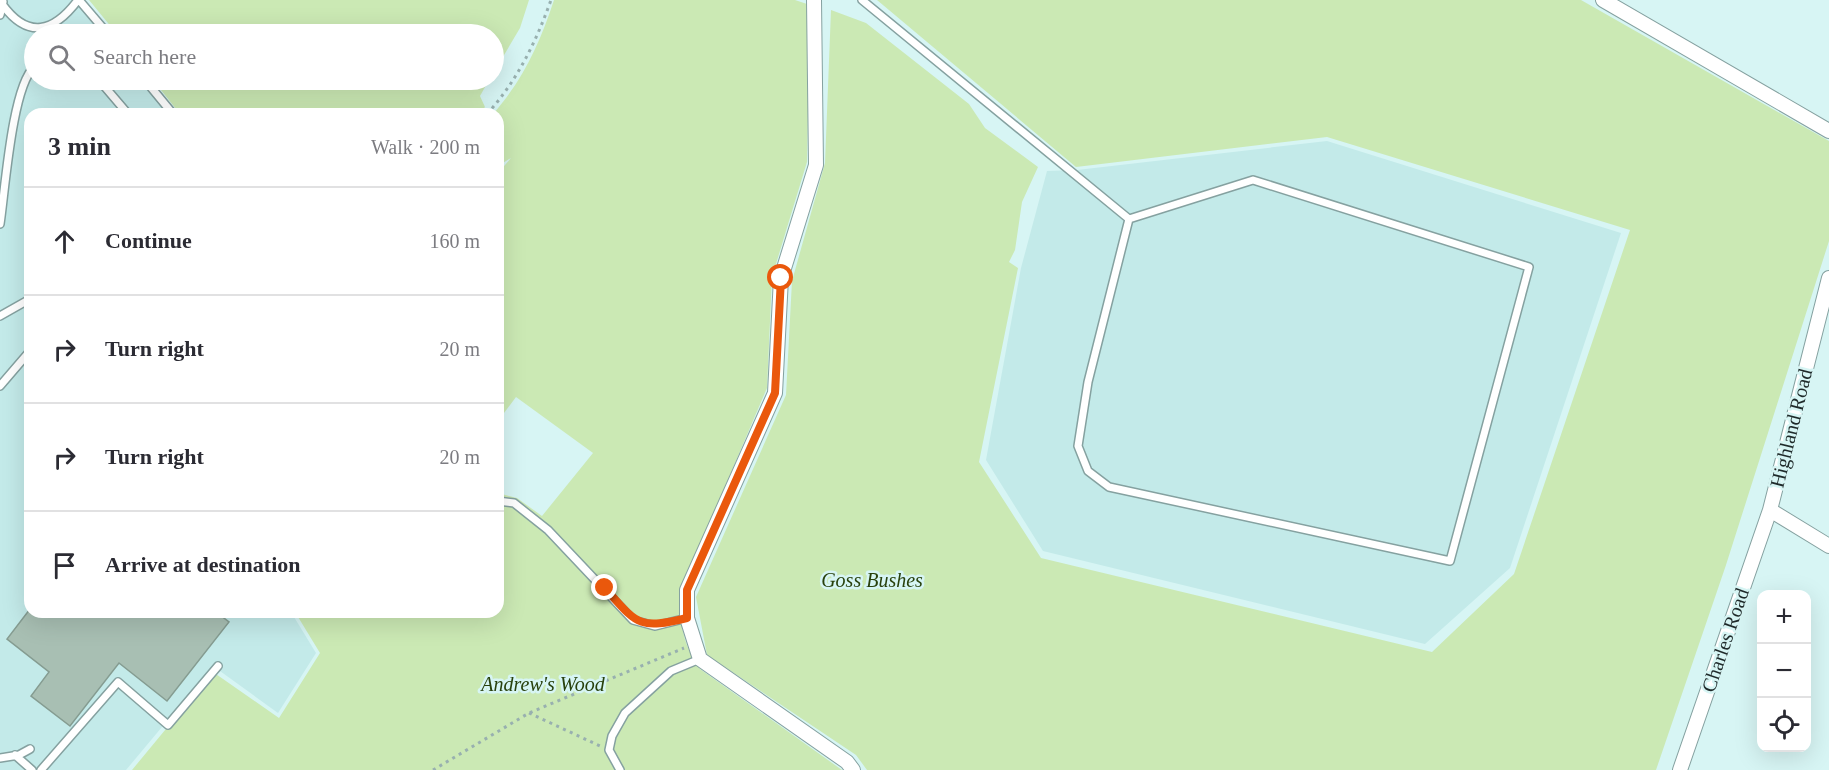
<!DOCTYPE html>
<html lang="en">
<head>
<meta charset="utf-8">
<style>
	body { margin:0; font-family:Georgia,serif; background:#f7f7f7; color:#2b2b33 }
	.controls { position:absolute; right:18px; bottom:18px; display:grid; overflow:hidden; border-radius:12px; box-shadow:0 6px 24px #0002 }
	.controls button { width:54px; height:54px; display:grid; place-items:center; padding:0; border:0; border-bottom:2px solid #e1e1e2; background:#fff; color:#2b2b33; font:30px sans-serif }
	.stop { position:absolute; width:18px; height:18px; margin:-14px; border:4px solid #ea580c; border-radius:50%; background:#fff }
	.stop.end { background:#ea580c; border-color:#fff; box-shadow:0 2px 6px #0008 }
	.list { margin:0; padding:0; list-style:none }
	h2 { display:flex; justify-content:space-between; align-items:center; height:78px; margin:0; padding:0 24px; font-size:26px }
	h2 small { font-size:20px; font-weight:400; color:#7c7c81 }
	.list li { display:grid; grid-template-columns:39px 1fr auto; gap:18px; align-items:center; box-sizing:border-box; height:108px; padding:0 24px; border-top:2px solid #e1e1e2 }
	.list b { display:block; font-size:22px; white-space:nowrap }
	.list em { font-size:20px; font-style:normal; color:#7c7c81 }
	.icon { flex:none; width:33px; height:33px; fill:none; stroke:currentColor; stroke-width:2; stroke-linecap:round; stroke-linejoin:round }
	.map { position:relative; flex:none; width:1829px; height:770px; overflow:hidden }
	.search { position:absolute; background:#fff; box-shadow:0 6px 24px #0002; left:24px; top:24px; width:480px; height:66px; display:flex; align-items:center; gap:15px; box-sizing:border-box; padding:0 21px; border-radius:33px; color:#7c7c81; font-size:22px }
	.panel { position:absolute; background:#fff; box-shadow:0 6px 24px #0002; left:24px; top:108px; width:480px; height:510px; border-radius:18px }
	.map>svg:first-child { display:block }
	.built { fill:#c3eae9 }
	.green { fill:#cbe9b4 }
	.building { fill:#a8bfb3; stroke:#859c91; stroke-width:1.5 }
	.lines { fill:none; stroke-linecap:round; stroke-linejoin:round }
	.service-casing { stroke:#85a1a0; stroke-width:10 }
	.minor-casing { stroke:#85a1a0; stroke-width:16 }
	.path { stroke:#98b0af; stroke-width:3; stroke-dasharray:3 4.5; stroke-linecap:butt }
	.service { stroke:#fff; stroke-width:7 }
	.minor { stroke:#fff; stroke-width:14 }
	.route { stroke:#ea580c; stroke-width:8 }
	.labels { text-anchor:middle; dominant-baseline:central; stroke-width:5; stroke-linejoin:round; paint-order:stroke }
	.street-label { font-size:20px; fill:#1f2a2a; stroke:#d7f5f4 }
	.park-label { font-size:20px; font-style:italic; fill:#28410c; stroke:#d7f5f4 }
</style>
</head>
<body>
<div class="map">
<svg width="1829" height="770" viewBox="0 0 1829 770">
	<rect width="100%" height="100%" fill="#d7f5f4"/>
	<path class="built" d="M0 0H82L110 34H34V80H147L174 114H30V612H291L316 653 278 713 213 666 126 770H0Z
		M1327 141 1621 233 1510 568 1425 644 1043 551 986 460 1021 268 1047 171 1077 170Z"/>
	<path class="green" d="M89 0H529L520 28 494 72V34H117Z
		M554 0H795L810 5 807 162 772 277 767 388 681 590C679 620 682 644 700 669L842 770H132L213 672 279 718 320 653 295 612H498V493L517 498 542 516 593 453 516 397 498 421V173L511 158 498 166V114H493C523 80 540 43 554 0Z
		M877 0H1581L1829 141V241L1726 565 1656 770H867L856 755 707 655 696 597 786 395 792 281 825 163 831 10 866 23 969 104 985 128 1038 167 1022 202 1015 250 1009 262 1018 268 979 462 1041 558 1432 652 1514 574 1630 230 1327 137 1076 167Z
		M153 80H489L480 96 485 107 479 114H180Z"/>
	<path class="building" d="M30 609V612H216L229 622 167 701 119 663 70 726 31 696 49 672 7 639Z"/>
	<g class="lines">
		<defs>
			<path id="service" d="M79 0 108 34
				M862 0 1129 219
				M2 4C28 40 54 32 78 0
				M0 15 3 2
				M99 80 128 114
				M145 80 173 114
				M1253 180 1529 267 1450 561 1109 487 1088 471 1078 446 1088 382 1129 219Z
				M0 224C5 191 12 87 34 67
				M0 316 30 299
				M0 386 30 351
				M498 501 514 503 548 530 633 620 655 626 687 618
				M15 755 32 770
				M0 758 19 755 30 749
				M41 770 118 682 168 725 218 666
				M620 770 609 750 612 736 625 713 671 671 700 659"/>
			<path id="minor" d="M814 0 816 165 781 278 775 393 687 590V618L700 659 847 762 853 770
				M1603 0 1829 131
				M1829 278 1770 510 1829 546
				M1680 770 1770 510"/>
		</defs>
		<use href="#service" class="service-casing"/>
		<use href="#minor" class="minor-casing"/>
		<path class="path" d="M487 114C517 81 536 42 551 0
			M529 713 600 746
			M433 770 529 713 684 648"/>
		<use href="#service" class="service"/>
		<use href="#minor" class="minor"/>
	</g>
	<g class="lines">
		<path class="route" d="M605 588C637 624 638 630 687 618V590L775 393 781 278"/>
	</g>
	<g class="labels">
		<g class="street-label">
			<text transform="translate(1791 428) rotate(-76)">Highland Road</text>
			<text transform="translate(1725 640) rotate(-71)">Charles Road</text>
		</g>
		<g class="park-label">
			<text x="872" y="580">Goss Bushes</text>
			<text x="543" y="684">Andrew's Wood</text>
		</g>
	</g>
</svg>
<div class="controls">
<button>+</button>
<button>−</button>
<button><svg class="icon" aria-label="locate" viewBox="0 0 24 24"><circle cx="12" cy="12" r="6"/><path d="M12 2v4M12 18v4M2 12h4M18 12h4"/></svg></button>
</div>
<div class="stop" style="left:781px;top:278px"></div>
<div class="stop end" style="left:605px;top:588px"></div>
<div class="search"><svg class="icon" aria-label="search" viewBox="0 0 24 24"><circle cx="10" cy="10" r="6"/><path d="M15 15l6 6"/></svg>Search here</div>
<section class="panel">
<h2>3 min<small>Walk · 200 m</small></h2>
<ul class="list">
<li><svg class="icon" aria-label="ahead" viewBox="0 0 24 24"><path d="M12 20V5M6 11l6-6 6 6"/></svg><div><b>Continue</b></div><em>160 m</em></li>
<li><svg class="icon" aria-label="right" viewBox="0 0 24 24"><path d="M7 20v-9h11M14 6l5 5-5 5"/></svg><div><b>Turn right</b></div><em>20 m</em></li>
<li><svg class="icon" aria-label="right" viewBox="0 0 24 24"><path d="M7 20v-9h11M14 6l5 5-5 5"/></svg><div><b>Turn right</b></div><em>20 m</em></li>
<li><svg class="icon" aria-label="arrive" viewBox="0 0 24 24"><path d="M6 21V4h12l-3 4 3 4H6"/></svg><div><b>Arrive at destination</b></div></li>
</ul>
</section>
</div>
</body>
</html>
